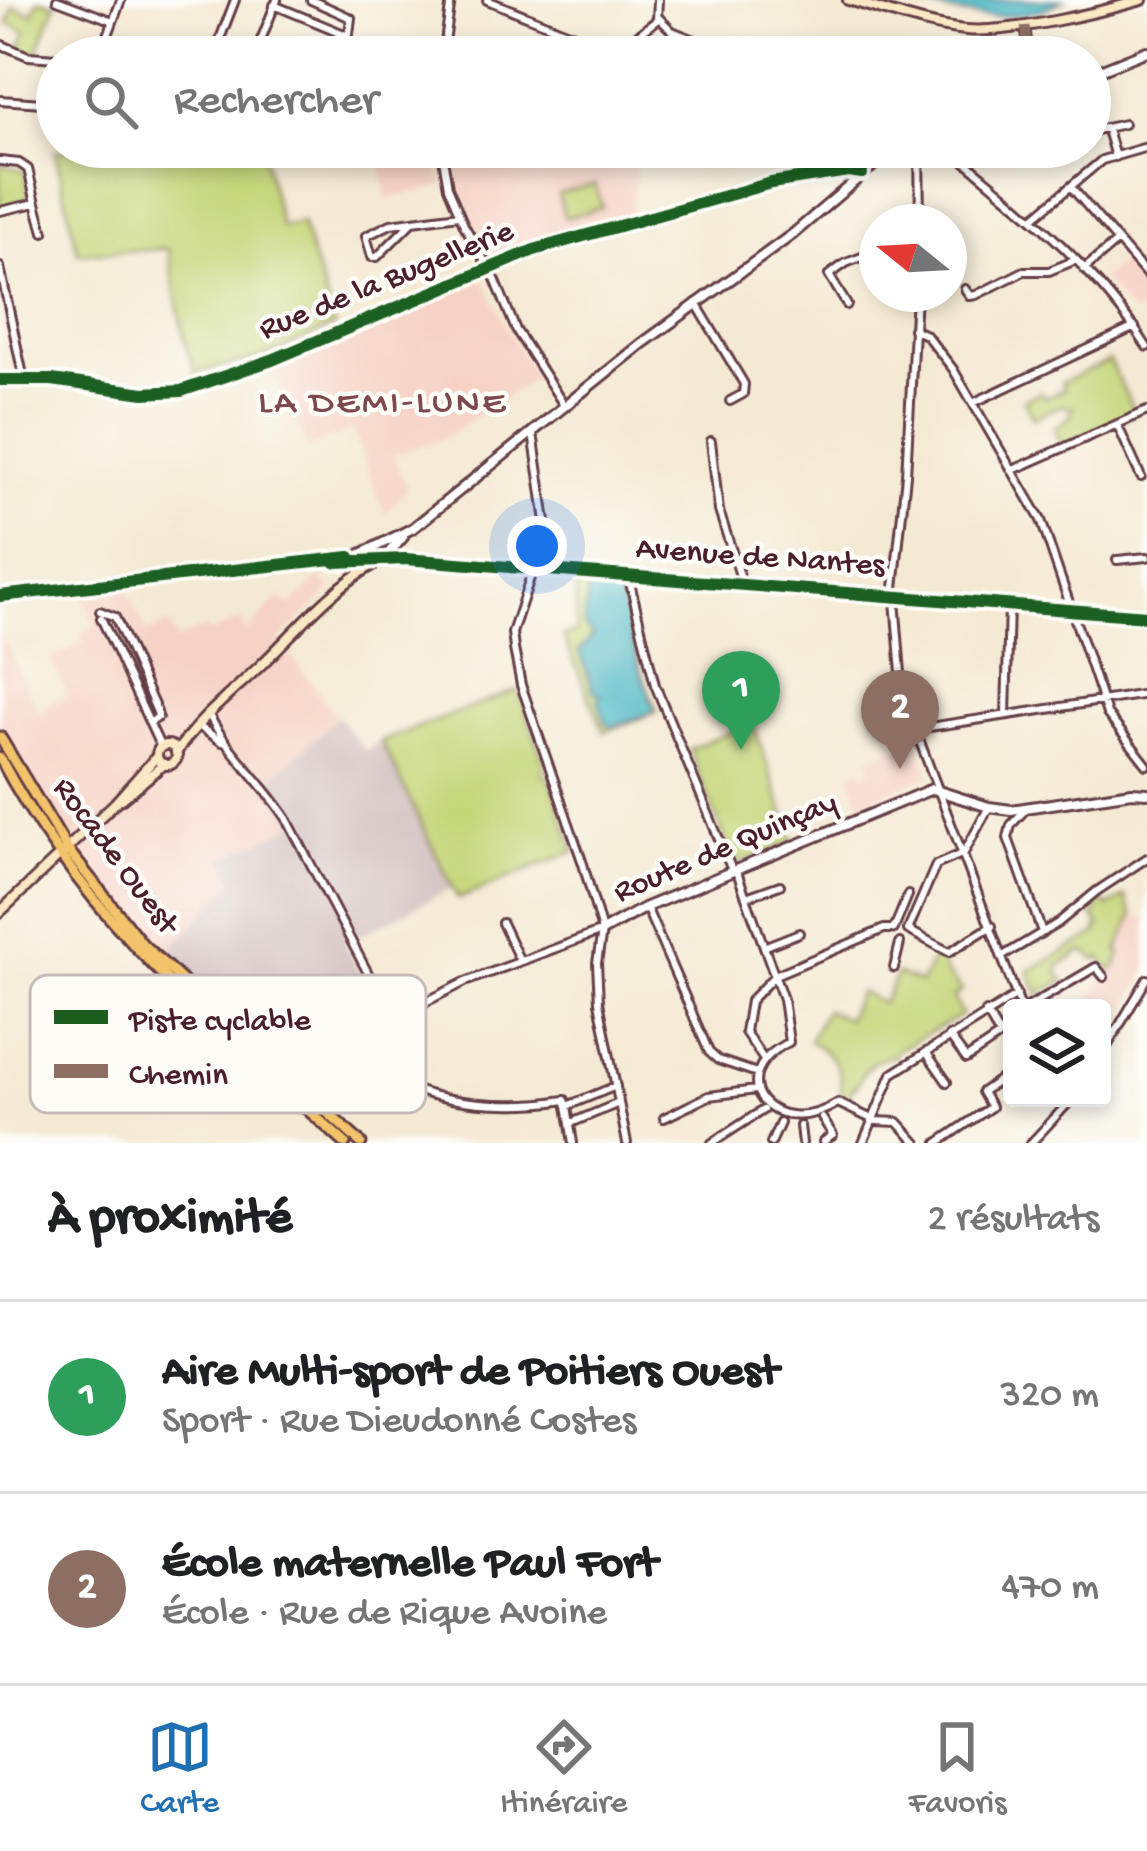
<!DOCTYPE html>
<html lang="fr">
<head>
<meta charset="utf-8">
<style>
	body { margin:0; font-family:"Gochi Hand",sans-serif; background:#f6f6f6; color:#202124 }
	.controls { position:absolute; right:36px; bottom:36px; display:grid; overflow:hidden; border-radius:12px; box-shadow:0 6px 18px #0003 }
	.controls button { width:108px; height:108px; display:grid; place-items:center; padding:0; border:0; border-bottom:3px solid #e0e0e0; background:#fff; color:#202124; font:60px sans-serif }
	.compass { position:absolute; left:859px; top:204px; width:108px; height:108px; border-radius:50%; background:#fff; box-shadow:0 6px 18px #0003; rotate:288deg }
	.you { position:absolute; left:537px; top:546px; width:42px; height:42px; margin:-30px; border:9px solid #fff; border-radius:50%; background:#1a73e8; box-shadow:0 0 0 18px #1a73e833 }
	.badge { display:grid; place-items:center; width:78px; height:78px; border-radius:50%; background:#1f6fb2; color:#fff; font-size:39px; font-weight:700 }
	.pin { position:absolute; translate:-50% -99px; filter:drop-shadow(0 3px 6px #0008) }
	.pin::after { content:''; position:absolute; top:63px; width:42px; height:36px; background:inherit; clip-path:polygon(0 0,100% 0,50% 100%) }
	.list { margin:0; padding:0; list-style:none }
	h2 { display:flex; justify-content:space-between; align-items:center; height:156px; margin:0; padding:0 48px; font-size:51px }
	h2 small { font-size:39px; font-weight:400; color:#757577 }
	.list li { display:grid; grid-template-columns:78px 1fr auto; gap:36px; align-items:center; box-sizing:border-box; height:192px; padding:0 48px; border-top:3px solid #e0e0e0 }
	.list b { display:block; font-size:45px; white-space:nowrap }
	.list p { margin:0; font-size:39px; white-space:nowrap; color:#757577 }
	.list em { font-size:39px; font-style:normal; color:#757577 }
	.icon { flex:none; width:66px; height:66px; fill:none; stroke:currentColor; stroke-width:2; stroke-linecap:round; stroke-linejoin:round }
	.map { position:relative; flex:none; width:1147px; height:1143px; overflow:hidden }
	.search { position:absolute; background:#fff; box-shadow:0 6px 18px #0003; left:36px; right:36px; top:36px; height:132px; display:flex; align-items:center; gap:30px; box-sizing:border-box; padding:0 42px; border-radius:66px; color:#757577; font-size:45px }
	.sheet { height:540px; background:#fff }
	nav { display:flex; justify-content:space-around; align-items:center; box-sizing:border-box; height:168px; border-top:3px solid #e0e0e0; background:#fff; font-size:33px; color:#757577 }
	nav a { display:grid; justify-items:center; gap:6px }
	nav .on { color:#1f6fb2 }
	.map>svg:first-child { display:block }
	.built { fill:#f6d2c5 }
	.industrial { fill:#d1bfbf }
	.green { fill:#c4d577; stroke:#877a51; stroke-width:3 }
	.water { fill:#48b6c3; stroke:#496a77; stroke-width:3 }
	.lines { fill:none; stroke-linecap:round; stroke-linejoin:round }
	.minor-casing { stroke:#643d44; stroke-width:12 }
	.tertiary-casing { stroke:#643d44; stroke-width:14 }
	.secondary-casing { stroke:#643d44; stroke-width:14 }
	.primary-casing { stroke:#643d44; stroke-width:15 }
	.minor { stroke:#fff; stroke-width:6 }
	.tertiary { stroke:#fff; stroke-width:8 }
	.secondary { stroke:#fae7c3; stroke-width:8 }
	.primary { stroke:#f2c36a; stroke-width:9 }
	.quiet { stroke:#8d6e63; stroke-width:9; stroke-dasharray:18 9; stroke-linecap:butt }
	.cycleway-casing { stroke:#fdfcf7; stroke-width:20 }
	.cycleway { stroke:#1b5e20; stroke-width:12 }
	.labels { text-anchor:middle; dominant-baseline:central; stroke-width:9; stroke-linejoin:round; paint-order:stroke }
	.street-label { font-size:33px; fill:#4a1f2b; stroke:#fdfcf7 }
	.neighbourhood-label { font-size:36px; letter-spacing:3px; fill:#7d484e; stroke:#fdfcf7 }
	.key { fill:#fdfcf7; stroke:#c7baba; stroke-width:3 }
	.key-label { font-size:33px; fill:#4a1f2b }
</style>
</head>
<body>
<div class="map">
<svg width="1147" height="1143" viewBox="0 0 1147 1143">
	<rect width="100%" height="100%" fill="#fdfcf7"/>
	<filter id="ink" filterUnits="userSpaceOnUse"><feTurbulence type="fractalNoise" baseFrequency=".00833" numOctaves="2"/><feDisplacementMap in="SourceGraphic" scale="24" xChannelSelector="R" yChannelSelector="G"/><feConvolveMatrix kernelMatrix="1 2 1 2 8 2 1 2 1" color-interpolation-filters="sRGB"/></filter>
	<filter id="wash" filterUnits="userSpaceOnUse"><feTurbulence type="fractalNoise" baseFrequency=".004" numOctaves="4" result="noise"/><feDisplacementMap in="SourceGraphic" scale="48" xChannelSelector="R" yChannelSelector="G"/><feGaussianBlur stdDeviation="2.7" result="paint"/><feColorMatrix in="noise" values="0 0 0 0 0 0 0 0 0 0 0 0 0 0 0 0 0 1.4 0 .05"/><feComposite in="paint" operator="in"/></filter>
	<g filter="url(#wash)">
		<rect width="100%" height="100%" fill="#f4e9d2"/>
		<path class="built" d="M376 147H434L431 156 435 168 440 169 443 185 382 201 387 196Z
			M451 147H641L629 219 493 257 471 219 458 184Z
			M1127 257 1147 281V305L1136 314 1131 313 1099 276H1105Z
			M484 279 504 324 536 377 442 439 393 455 407 489 385 514 352 429 308 448 274 368Z
			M320 577 332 589 279 641 338 717 267 783 296 825 225 858 236 882 164 955 56 826 12 751 0 726V633L38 711 67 695 50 659 84 643 80 633 95 625 83 596 128 591 148 633 168 624 177 640 205 627 209 633 241 620 247 632 279 597 290 607Z
			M917 737 929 775 861 803 849 772 861 768 864 773 872 770 868 757Z
			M1133 915 1147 920V971L1107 1040 1102 1035V1008H1089L1093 995 1115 966Z"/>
		<path class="industrial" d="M338 717 365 751 381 741 452 888 345 943 384 1017 289 1068 164 955 235 882 224 858 295 825 267 783Z"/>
		<path class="green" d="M38 0 56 3 37 53 20 49 26 31 8 23 14 7 33 14Z
			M102 147H261L281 227 301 223 335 326 261 358 195 373 184 338 168 249 78 253 55 151Z
			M0 164 25 171 30 194 27 201 0 208Z
			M595 184 602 207 565 218 558 194Z
			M1109 361 1135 413 1062 445 1054 428 1069 418 1073 407 1060 406 1033 418 1024 400 1041 392 1044 398 1064 389 1061 383Z
			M576 581 619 584 641 669 657 712 604 732 563 636 576 632Z
			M518 690 545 765 542 774 550 779 575 851 458 899 381 741Z
			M753 723 794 842 740 863 733 859 689 749Z
			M1098 896 1108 907 1125 897 1133 915 1118 951 1121 953 1116 967 1111 970 1101 958 1096 960 1084 951 1060 965 1058 972 1064 981 1039 994 1029 971 1098 933 1096 929 1100 926 1093 916 1098 911Z
			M934 956 940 958 945 972 962 991 953 997 962 1015 897 1050 894 1057C873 1055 864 1070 856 1087L853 1086 848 1101 841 1098C844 1070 834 1054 809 1041L825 1010 847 1019 859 992 883 1003 897 974 921 983Z"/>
		<path class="water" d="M902 0H1064C1014 28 953 15 902 0Z
			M588 588H611L619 592 639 667 654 707 653 712 612 727 606 724 598 701 602 695 594 692 579 651 593 636 584 626Z"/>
	</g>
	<g filter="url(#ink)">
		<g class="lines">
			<defs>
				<path id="minor" d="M57 0 113 21
					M311 0 351 18 346 57
					M487 0 629 57
					M274 5 349 36
					M658 17 672 31 738 57
					M1025 26 1029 55
					M1027 43 1039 46
					M0 44 28 56 57 58
					M617 51 657 20 658 0
					M100 57 121 0
					M213 57 235 0
					M254 57 277 0
					M443 57 451 0
					M0 100 57 104
					M1096 130 1124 124
					M1107 130 1115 157
					M441 147 448 187 464 225 495 279 516 330 565 407
					M919 147 920 222
					M948 147C1020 207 1096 267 1147 347
					M921 150 937 147
					M0 161 19 163 28 169 36 203 0 211
					M1071 187 1147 275
					M36 203 44 232
					M1033 218 1102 160 1147 147
					M413 221 391 224 366 236 372 257H377L413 221 459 215
					M0 267 24 380
					M1084 269 1118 241
					M965 289 970 296 976 295 1024 271H1049L1076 260
					M916 294 906 475 894 588 903 697 1021 1008
					M696 303 744 384 743 394 730 401
					M847 305 829 275 846 263 877 251
					M913 329 926 335 953 369 1041 520 1107 714 1147 765
					M0 380H52L144 393 181 391 272 360 534 250 771 183 848 171 862 173
					M975 402 1135 327
					M1117 424 1141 477
					M533 433 549 542 547 570
					M711 441 719 511 743 585
					M1013 470 1147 411
					M1117 560 1147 557
					M533 569 512 633 514 649 521 685 583 864 602 931 597 963 599 1002 627 1143
					M628 575 655 685 731 868 738 875 783 999 789 1042C719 1077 773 1143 838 1103L876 1121 898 1122 917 1143
					M100 611 115 617 157 712 158 717 150 723
					M101 618 161 748
					M209 715C229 754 263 782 287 819L390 1015
					M1006 715 1009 605
					M198 726 222 742
					M916 729 1147 694
					M1025 810 1011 825 1008 838 1042 932
					M964 853 936 865 908 930 949 952 992 926
					M964 853 989 807
					M746 897 780 885
					M646 907 709 1052 718 1060 757 1073
					M502 923 520 961
					M766 946 799 933
					M1003 956 1058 923 1097 891 1147 858
					M894 968 900 943
					M1026 1008 1096 967 1104 977
					M949 1036 966 1059 1000 1036 986 1012
					M349 1042C386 1104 502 1111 565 1100L567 1106 616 1086
					M926 1052 947 1082
					M1102 1055 1147 979
					M764 1060 745 1032 750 1001 775 975 884 929H894L908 895
					M301 1068 385 1022 390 1015 404 1013 465 982 602 931
					M222 1104 273 1080
					M567 1106 573 1143
					M664 1118 709 1096 756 1090
					M822 1118 833 1135 823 1142
					M571 1123 619 1103
					M800 1126 802 1143
					M712 1143 763 1110
					M771 1143 780 1123
					M863 1143 892 1074 1017 995
					M938 1143 991 1107 982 1092 1012 1071
					M1031 1143 1073 1098"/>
				<path id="tertiary" d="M1090 74 1147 51
					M355 557 413 528 643 343 793 234 895 147
					M383 559 403 537
					M602 931 646 907 932 789 989 807 1011 810 1132 792 1147 793"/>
				<path id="secondary" d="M848 0C887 11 927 26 966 30 1008 34 1100 12 1142 0
					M335 562 405 559 1147 616
					M0 596 352 557 367 560
					M157 755a10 10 0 1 1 20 0a10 10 0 1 1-20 0Z
					M176 753C198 719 233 692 262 664 297 630 334 585 377 563
					M122 799 164 764
					M0 912 115 803 157 756"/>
				<path id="primary" d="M0 737 67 849 143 945 361 1143
					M0 758C87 923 210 1021 345 1143"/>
			</defs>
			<use href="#minor" class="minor-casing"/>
			<use href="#tertiary" class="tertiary-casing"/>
			<use href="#secondary" class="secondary-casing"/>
			<use href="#primary" class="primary-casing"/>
			<use href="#minor" class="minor"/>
			<use href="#tertiary" class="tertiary"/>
			<use href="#secondary" class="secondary"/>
			<use href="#primary" class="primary"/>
			<path class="quiet" d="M1025 26 1029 55"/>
			<defs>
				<path id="cycleway" d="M0 380H52L144 393 181 391 272 360 534 250 771 183 848 171 862 173
					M335 562 405 559 1147 616
					M0 596 350 557"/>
			</defs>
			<use href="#cycleway" class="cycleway-casing"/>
			<use href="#cycleway" class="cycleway"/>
		</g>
	</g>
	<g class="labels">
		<g class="street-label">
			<text transform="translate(387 282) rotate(-22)">Rue de la Bugellerie</text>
			<text transform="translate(760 559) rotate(4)">Avenue de Nantes</text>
			<text transform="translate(726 849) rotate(-23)">Route de Quinçay</text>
			<text transform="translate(114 857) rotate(53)">Rocade Ouest</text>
		</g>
		<g class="neighbourhood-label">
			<text x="383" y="404">LA DEMI-LUNE</text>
		</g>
	</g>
	<rect x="30" y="975" width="396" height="138" rx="18" class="key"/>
	<rect x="54" y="1010" width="54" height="14" fill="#1b5e20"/>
	<rect x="54" y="1064" width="54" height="14" fill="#8d6e63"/>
	<g class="key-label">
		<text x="129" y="1029">Piste cyclable</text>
		<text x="129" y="1083">Chemin</text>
	</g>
</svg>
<div class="controls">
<button><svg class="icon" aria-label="layers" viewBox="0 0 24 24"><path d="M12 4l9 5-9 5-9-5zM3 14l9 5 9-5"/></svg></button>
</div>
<svg class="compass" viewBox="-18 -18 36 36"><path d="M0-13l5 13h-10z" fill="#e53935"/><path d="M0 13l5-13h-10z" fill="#757577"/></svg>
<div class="you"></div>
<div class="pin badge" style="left:741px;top:750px;background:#2e9e5b">1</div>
<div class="pin badge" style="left:900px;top:769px;background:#8d6e63">2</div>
<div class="search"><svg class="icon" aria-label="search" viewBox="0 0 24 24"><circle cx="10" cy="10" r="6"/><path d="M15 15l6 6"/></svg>Rechercher</div>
</div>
<section class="sheet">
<h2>À proximité<small>2 résultats</small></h2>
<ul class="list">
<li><span class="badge" style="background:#2e9e5b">1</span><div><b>Aire Multi-sport de Poitiers Ouest</b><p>Sport · Rue Dieudonné Costes</p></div><em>320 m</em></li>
<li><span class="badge" style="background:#8d6e63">2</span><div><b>École maternelle Paul Fort</b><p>École · Rue de Rique Avoine</p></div><em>470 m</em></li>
</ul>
</section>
<nav>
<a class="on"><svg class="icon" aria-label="map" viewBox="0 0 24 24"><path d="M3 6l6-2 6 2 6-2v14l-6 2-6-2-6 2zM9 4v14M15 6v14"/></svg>Carte</a>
<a><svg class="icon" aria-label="directions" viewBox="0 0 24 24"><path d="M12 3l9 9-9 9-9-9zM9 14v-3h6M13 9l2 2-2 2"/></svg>Itinéraire</a>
<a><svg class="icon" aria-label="saved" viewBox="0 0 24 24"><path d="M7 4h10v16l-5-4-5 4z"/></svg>Favoris</a>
</nav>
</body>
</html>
